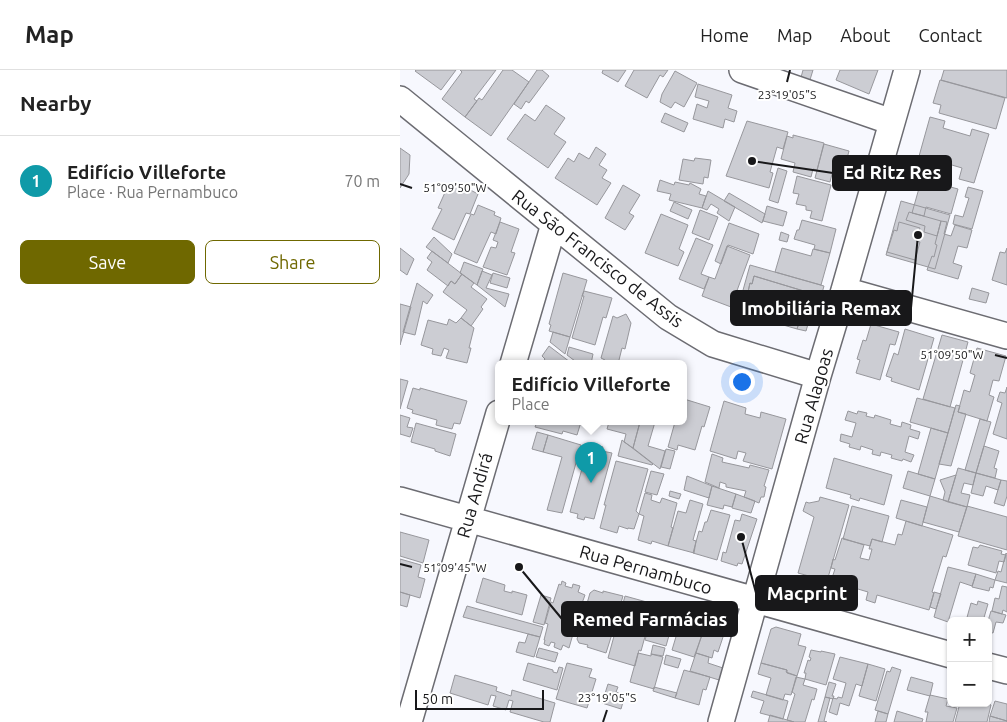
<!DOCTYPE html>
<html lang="en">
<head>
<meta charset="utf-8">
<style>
	body { margin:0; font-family:Ubuntu,sans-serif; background:#f6f6f6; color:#222 }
	.controls { position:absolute; right:15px; bottom:15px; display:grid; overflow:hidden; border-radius:8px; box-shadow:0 1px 4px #0004 }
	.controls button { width:45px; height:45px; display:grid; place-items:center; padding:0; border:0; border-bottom:1px solid #e0e0e0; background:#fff; color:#222; font:25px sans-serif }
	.scale { position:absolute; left:15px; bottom:12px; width:129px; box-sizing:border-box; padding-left:5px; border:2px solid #18181a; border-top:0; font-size:14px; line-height:18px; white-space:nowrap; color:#18181a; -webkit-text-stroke:4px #fff; paint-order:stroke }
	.you { position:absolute; left:341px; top:311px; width:18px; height:18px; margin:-12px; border:4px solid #fff; border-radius:50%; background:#1a73e8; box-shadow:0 0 0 8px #1a73e833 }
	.badge { display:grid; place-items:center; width:32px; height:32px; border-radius:50%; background:#6f6800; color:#fff; font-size:16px; font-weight:700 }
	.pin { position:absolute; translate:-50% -41px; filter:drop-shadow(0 1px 2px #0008) }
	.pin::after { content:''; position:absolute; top:26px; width:18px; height:15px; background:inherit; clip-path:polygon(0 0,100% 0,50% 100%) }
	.popup { position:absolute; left:95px; top:290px; width:192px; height:65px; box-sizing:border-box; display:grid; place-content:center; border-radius:8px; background:#fff; filter:drop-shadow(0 1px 4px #0005); font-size:16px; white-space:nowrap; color:#767676 }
	.popup b { font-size:19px; color:#222 }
	.popup::after { content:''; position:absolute; left:50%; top:100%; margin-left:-10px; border:10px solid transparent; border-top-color:#fff }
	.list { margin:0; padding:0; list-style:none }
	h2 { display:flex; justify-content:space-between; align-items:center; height:65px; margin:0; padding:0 20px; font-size:21px }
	h2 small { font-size:16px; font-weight:400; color:#767676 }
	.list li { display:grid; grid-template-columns:32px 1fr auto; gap:15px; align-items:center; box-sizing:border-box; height:90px; padding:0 20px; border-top:1px solid #e0e0e0 }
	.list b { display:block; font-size:19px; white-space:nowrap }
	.list p { margin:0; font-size:16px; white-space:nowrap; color:#767676 }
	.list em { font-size:16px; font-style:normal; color:#767676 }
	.actions { display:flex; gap:10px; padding:15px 20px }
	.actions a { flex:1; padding:11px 0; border:1px solid #6f6800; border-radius:8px; text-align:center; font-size:18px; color:#6f6800 }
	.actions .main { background:#6f6800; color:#fff }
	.map { position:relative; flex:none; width:607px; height:652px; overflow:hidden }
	header { display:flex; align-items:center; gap:30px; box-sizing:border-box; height:70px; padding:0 25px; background:#fff; border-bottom:1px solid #e0e0e0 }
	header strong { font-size:24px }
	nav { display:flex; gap:28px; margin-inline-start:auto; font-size:18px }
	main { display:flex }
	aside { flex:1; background:#fff }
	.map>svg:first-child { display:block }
	.building { fill:#cccdd3; stroke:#97979c }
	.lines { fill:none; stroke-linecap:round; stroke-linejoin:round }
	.minor-casing { stroke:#6c6c72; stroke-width:28 }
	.minor { stroke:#fff; stroke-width:25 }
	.ticks { fill:none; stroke:#18181a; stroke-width:2 }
	.labels { text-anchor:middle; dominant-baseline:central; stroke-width:4; stroke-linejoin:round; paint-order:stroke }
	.street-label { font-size:18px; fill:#18181a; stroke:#fff }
	.ticks-label { font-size:12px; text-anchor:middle; fill:#18181a; stroke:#fff; stroke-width:4; stroke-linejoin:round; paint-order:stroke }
	.leader { fill:none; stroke:#18181a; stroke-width:2 }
	.callout-dot { fill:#18181a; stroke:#fff; stroke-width:2 }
	.callout { fill:#18181a; stroke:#18181a; stroke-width:2 }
	.callout-label { font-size:19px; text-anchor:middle; font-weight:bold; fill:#fff }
</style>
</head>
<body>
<header>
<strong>Map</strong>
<nav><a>Home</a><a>Map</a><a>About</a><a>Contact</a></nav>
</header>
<main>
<aside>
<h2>Nearby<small></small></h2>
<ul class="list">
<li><span class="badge" style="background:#0f9aa8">1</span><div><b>Edifício Villeforte</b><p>Place · Rua Pernambuco</p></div><em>70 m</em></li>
</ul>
<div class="actions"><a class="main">Save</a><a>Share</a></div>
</aside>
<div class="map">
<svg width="607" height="652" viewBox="0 0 607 652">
	<rect width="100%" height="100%" fill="#f7f8fe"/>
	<path class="building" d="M16 0H56L41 20 15 1Z
		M60 0H96L74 29 77 31 65 47 42 29 62 2Z
		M103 0H112L129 12 91 66 65 47 79 28 82 30Z
		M137 0H142L149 6 129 33 126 31 121 39 114 34Z
		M203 0H226L218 12 202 3Z
		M234 0H268L263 7 260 5 247 28 225 16Z
		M403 0H413L409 13 400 11Z
		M440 0H478L469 24 436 10Z
		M544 0H607V28L541 10Z
		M275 1 297 13 284 37 275 32 271 38 260 32 262 24Z
		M540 10 605 28 596 59 539 43 541 35 533 33Z
		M298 14 332 25 328 38 337 41 334 52 325 49 323 58 293 49 297 34 307 38 309 31 295 27Z
		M146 35 165 48 154 64 166 72 148 98 107 69 125 44 135 51Z
		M265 43 288 53 284 62 261 52Z
		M530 47 545 51 543 58 570 66 572 59 589 64 574 113 559 109 562 98 535 90 532 101 516 97Z
		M347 51 388 62 383 79 377 77 370 102 373 103 369 118 326 106Z
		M393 65 424 73 417 100 413 99 411 107 393 102 395 93 381 89 387 66 393 68Z
		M424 74 449 81 442 107 432 104 430 112 415 108Z
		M196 77 206 84 199 95 207 100 202 108 211 113 197 135 155 108 168 88 174 92 179 83 189 89Z
		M0 78 10 85 9 104 0 118Z
		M295 88 311 90 308 108 304 107 303 114 279 110 283 89 294 91Z
		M446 89 458 92 454 110 442 107Z
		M378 98 387 101 378 133 369 130Z
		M529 101 547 107 546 111 528 105Z
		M523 104 534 107 532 112 558 119 551 144 526 137 524 146 512 143Z
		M397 106 431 115 422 151 410 148 412 141 406 140V136L396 134 399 124 393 123Z
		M260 110 274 115 275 112 289 115 290 113 301 119 299 124 306 126 302 138 269 130 271 124 257 121Z
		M57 113 78 124 70 144 66 143 54 170 32 159 42 139 38 138 47 118 53 120Z
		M223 115 240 125 229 143 234 146 225 160 205 148Z
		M568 117 583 121 572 159 553 154 555 145 563 147 569 128 565 127Z
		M308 121 335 137 329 151 317 143 319 139 311 134 307 140 302 138Z
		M329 123 365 144 362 153 324 131Z
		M501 131 550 145 535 199 486 185Z
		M274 132 292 140 288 149 270 141Z
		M78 135 95 142 94 145 101 148 96 164 91 162 77 193 54 183 71 144 74 145Z
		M367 136 387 142 383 156 363 151Z
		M300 140 318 147 309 170 292 163Z
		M509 142 541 151 537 166 524 162 525 156 506 150Z
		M261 144 288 155 279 179 284 182 278 196 245 183Z
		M402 150 436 159 430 183 414 179 415 175 394 169 397 160H399Z
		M541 151 547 152 544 164 551 166 555 155 572 160 567 178 558 176 553 193 562 196 558 209 527 200 532 186 534 187 537 175 535 174Z
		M100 152 119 159 111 182 115 183 107 205 83 197 91 177 96 178 98 172 93 170Z
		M499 152 520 158 516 171 520 172 515 190 487 182 494 160 497 161Z
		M329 153 359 164 353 184 328 175 321 194 315 191Z
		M381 162 389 165 387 172 379 170Z
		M34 167 52 184 48 193 26 177Z
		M296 168 313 175 301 204 309 207 304 219 279 209Z
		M327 176 350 185 331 237 302 226 309 207 315 209Z
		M0 178 14 189 7 205 0 200Z
		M382 178 411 186 413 179 430 183 421 215 375 202Z
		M607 178V215L592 210 600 182 605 183Z
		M32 181 62 204 55 214 51 211 48 216 27 200 32 192 27 188Z
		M64 192 83 199 77 215 60 203Z
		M350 195 424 216 422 223 427 224 424 233 415 230 406 261 397 259 400 250 403 251 404 246 394 243 397 236 405 238 408 230 405 229 407 222 354 206 352 214 350 213 348 222 355 224 354 231 345 228 343 234 346 235 343 243 346 244 343 252 335 249Z
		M82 201 92 205 86 218 109 224 105 237 77 215Z
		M93 203 110 208 107 218 90 213Z
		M163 203 187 210 170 267 149 261 151 255 149 254Z
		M62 204 74 213 71 217 87 229 81 237 83 239 71 256 61 248 67 240 43 222 51 211 55 214Z
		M354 206 407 222 405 229 408 230 405 238 397 236 394 243 404 246 403 251 400 250 397 259 373 252 377 240 369 238 366 250 343 243 346 235 343 234 345 228 354 231 355 224 348 222 350 213 352 214Z
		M17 213 33 225 27 234 23 231 15 265 3 262Z
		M572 218 589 223 586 233 569 229Z
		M184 221 212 228 206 248 203 247 195 275 172 268 184 226H182Z
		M0 234 11 237 0 275Z
		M226 244 231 253 225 279 222 278 219 290 220 293 209 294 205 290 201 288 213 246 217 248Z
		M61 248 74 258 69 278H71L67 293 46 288 49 280 44 278 41 286 32 284 33 279 21 275 28 250 47 255 49 249 56 253Z
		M471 254 499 262 495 275 490 274 480 310 456 303 460 290 457 289 463 270 466 271Z
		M505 259 534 268 519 320 491 311 492 308 486 306 494 283 498 285Z
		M153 262 170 267 165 284 150 272Z
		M542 265 568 272 550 337 523 329Z
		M149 276 170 292 173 290 179 294H141L145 289 142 286Z
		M169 277 193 284 191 294H179L167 285Z
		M577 278 606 286 599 311 593 310 589 325 594 327 587 351 558 342 564 320 570 322 575 305 570 303Z
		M0 309 8 311 0 339Z
		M607 317V369L593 364 602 333 597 331 600 322 605 323Z
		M13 318 20 320V318L67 331 60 354 54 353 52 359 36 355 37 350 12 343 13 340 7 338Z
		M517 328 555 338 548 363 510 352Z
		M284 329 310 337 304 357 302 356 295 380 278 375 277 380 268 377 275 352H284Z
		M324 331 346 338 345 344 360 348 361 342 386 349 372 399 343 391 346 383 338 381 336 389 310 381Z
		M556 335 560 336 558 342 566 344 551 396 539 394Z
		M448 341 457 344 458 341 467 343 466 346 474 348 475 345 491 350 490 354 501 357 502 352 511 355 510 359 520 362 518 369 509 366 505 382 514 385 511 392 503 389 502 391 491 388 492 385 481 382 480 386 472 384 473 380 461 376 460 380 449 377 450 374 440 371 441 364 452 367 456 353 445 350Z
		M0 345 10 348 7 357 13 358 10 367 0 364Z
		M580 349 591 352 576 403 565 400Z
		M137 352H181L177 365 163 361 162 364 135 357Z
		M209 352H240L233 378 224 372 226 364 207 359Z
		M240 352H255L248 376 265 381 260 399 233 378Z
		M16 353 56 364 50 386 35 381V379L11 372Z
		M531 358 548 363 535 409 518 404Z
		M137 362 148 365 143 382 132 379Z
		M148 365 181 375 162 443 147 440 162 387 143 382Z
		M222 370 253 394 252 395 218 386Z
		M197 375 203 377 202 381 212 383 194 449 185 447 184 450 177 448 178 444 170 442 188 377 196 379Z
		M584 376 599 381 594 398 597 399 595 408 576 403Z
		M266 379 275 381 270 399 261 397Z
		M312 384 323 388 322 392 349 398 350 395 369 400 364 416 366 417 364 427H361L359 433 344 427 346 421 326 417V414L320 412 319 418 305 412Z
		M434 388 492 405 484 435 460 428 459 431 450 428 451 425 426 418Z
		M216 391 248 399 236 441 239 444 234 459 228 458V459L219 456 217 463 200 458 206 435H204Z
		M558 398 576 403 573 415 564 413 561 423 570 425 567 437 548 432Z
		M251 401 264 404 257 425 245 422Z
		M508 401 535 409 530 426 503 418Z
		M576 403 601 410 598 420 586 416 583 426 571 423Z
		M556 405 548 432 543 430 545 422 540 410Z
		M287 406 312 416 309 428 284 420Z
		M601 410 607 411V426L604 436 594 433Z
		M312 416 336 424 332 437 324 435 323 439 307 435Z
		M270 421 281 424 279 429 269 426Z
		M245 423 252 425 251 430 260 433 262 428 277 433 271 457 273 458 268 476 252 471 251 474 238 470 244 446 239 444Z
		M336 424 355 431 351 443 332 438Z
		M530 426 567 437 559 462 523 452Z
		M420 427 449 435 427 511 398 503 414 447 403 441 406 432 409 433 419 431Z
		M290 430 303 434 293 470 296 471 294 483 268 476 278 441 286 443Z
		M501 430 527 437 522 456 496 448Z
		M452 436 489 446 482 472 472 469 470 476 443 469Z
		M567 436 607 447V480L558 466Z
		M311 440 330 445 317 490 293 483 299 461 302 462 305 452H307Z
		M342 444 357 449 342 494 338 493 337 496 321 491 323 482 326 483 335 450 340 451Z
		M506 451 553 465 546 487 543 486 532 522 534 523 529 540 477 525 475 533 466 530 468 522 431 511 435 499 431 498 433 489 435 490 442 468 464 475 460 488 469 490 472 479H469L472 469 495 475 498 464 502 465Z
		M0 462 29 470 23 493 0 486Z
		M580 475 602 481 601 484 606 485 604 492 599 491 596 503 568 495 573 477 578 478Z
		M606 483 607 484V513L595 510 598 501 601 502Z
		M0 489 21 495 18 507 25 509 20 528 0 522Z
		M548 497 576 504 572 516 560 512 548 552 534 547Z
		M576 504 595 510 593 518 590 517 589 521 572 517Z
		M83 508 105 515 104 521 112 523V521L127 525 122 545 76 532Z
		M162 511 166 513 165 516 172 518 173 514 180 516 178 522 185 525 181 536 177 534 176 539 172 537 171 542 179 545 175 557 169 555 167 562 173 564 169 578 163 575 161 580 154 577 155 573 151 572 149 576 144 574 145 570H144L148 554 145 553 151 532 153 533 159 514 161 515Z
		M602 516 607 517V542L603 540 602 544 592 541 595 528 599 529Z
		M194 520 203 523V521L223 526 217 546 204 542 203 545H206L202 558 201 557 200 560 212 564 206 583 187 577 188 575 179 573 177 569 181 555 187 557 189 551 184 550 188 537H186L190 523Z
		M0 522 10 525 7 537 0 535Z
		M534 522 541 524 536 539 530 537Z
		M141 525 151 528 144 555 133 552Z
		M225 526 254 534 241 581 239 580 235 596 208 588Z
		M578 531 588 534 583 551H566L571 533 577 535Z
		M256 533 268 537 263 552 272 555 266 576 245 570Z
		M67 536 143 557 140 567 63 547Z
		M281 540 307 548 304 559 294 556 292 562 302 565 294 587 272 580 278 560 275 559Z
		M591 541 606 545 603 553 596 552 593 563 588 562V551Z
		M307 549 327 555 318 582 314 580 312 588 296 583Z
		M376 557 401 564 398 575 406 577 397 606 386 602 387 600 361 593 371 559Z
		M128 564 140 567 134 587 116 582 119 572 125 573Z
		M253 575 265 578 263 586 251 584Z
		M139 578 158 583 155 592 136 587Z
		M411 580 421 582V581L435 584 426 615 405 609 406 603H404L408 590 410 591 411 588 409 587Z
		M238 583 251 586V584L263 587 254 619 230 612Z
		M296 583 309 587 308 593 323 598 319 610 290 601Z
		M266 585 281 589 278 598 264 594Z
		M440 587 468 594 462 616 456 614 449 636 440 633 437 645 429 642 433 628 437 629 438 627 442 628 446 613 433 609Z
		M128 593 153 600V602L157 603 159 597 163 598 157 620 123 610Z
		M167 593 192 599 189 607 196 609 187 638 156 629Z
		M361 593 387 600V603L397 606 391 625 385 624 383 630 366 625 371 608 358 604Z
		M468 594 485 599 476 631 459 626Z
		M492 597 501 600 488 644 475 640 487 601 490 602Z
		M284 600 310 607 306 620 303 619 299 635 275 628Z
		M55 605 97 617 96 621 111 626 112 620 155 633 150 652H144L110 642 113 631 109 630 106 640 93 636 96 626 91 625 88 635 50 623Z
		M396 607 405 609 403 615 417 619 414 630 412 629 405 652H394L387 650 395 624 392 622Z
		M511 607 533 613 530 626 507 620Z
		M429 612 436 614 432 626H434L433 629 425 627Z
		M208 614 218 617 216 622 225 625 221 639 202 633Z
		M254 617 277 623 275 628 253 621Z
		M353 621 388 631 383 649 360 643 364 631 351 627Z
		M530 625 548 629 546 636 557 638 553 652H526L528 642H525Z
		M425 627 430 628 424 651 427 652H418Z
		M595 631 607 634V651L590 646Z
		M560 633H586L591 635 587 652H555Z
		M478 641 488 644 486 652H475Z
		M497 641 523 649 522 652H494Z
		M370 645 394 652H368Z
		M590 646 607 651V652H589Z"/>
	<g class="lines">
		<defs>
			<path id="minor" d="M342 0 492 52
				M0 29 268 247 313 274 418 306
				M444 220 607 266
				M113 294 154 154
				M0 430 551 585
				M588 596 607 601
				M9 652 99 343
				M321 652 418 306 444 220 507 0"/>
		</defs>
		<use href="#minor" class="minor-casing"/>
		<use href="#minor" class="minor"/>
	</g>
	<path class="ticks" d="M387 12 390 0M0 114 12 118M595 285 607 288M0 494 12 497M203 652 207 640"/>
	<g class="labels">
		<g class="street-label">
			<text transform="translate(198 188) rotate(38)">Rua São Francisco de Assis</text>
			<text transform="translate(413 326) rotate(-74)">Rua Alagoas</text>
			<text transform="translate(74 425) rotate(-74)">Rua Andirá</text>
			<text transform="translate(246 499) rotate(16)">Rua Pernambuco</text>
		</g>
	</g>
	<g class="ticks-label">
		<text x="387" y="29">23°19'05"S</text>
		<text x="55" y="122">51°09'50"W</text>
		<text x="552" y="289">51°09'50"W</text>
		<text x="55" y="502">51°09'45"W</text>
		<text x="207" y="632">23°19'05"S</text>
	</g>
	<path class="leader" d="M352 91L433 103M518 165L511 238M341 467L356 523M119 497L162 549"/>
	<g class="callout-dot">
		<circle cx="352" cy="91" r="5"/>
		<circle cx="518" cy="165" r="5"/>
		<circle cx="341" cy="467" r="5"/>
		<circle cx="119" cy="497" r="5"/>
	</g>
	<g class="callout">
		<rect x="433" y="86" width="118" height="34" rx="5"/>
		<rect x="331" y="221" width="180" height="34" rx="5"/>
		<rect x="356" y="506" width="101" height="34" rx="5"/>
		<rect x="162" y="532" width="175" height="34" rx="5"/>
	</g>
	<g class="callout-label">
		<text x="492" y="109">Ed Ritz Res</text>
		<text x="421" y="245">Imobiliária Remax</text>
		<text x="407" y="530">Macprint</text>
		<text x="250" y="556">Remed Farmácias</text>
	</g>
</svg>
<div class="controls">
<button>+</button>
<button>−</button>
</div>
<div class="scale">50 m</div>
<div class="you"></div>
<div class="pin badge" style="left:191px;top:413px;background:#0f9aa8">1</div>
<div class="popup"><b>Edifício Villeforte</b>Place</div>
</div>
</main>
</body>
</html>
